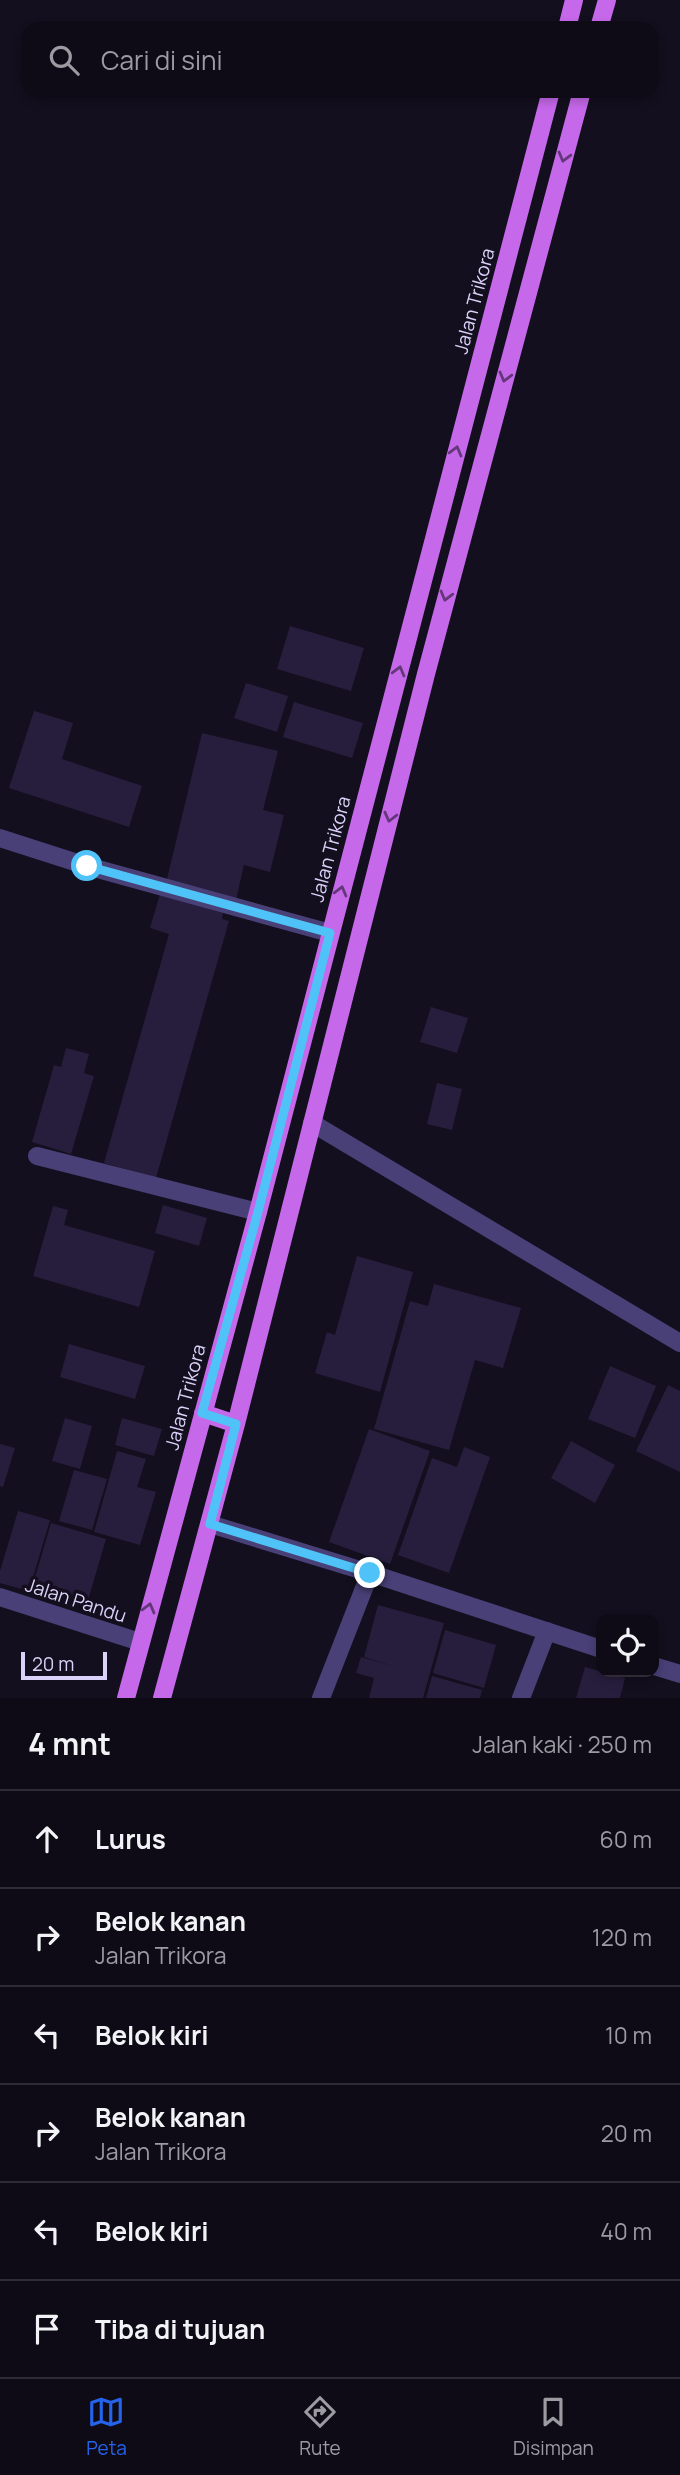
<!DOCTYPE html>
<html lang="id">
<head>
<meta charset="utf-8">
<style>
	body { margin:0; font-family:Manrope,sans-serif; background:#1c1923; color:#f1f3f6 }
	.controls { position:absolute; right:21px; bottom:21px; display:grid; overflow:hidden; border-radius:14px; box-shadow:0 4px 10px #0003 }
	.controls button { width:63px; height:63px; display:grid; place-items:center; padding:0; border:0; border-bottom:2px solid #2e2b35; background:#0e0b16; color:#f1f3f6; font:35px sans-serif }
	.scale { position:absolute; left:21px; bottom:18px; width:86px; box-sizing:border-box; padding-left:7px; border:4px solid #dbd2f9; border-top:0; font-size:19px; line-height:24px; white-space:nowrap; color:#dbd2f9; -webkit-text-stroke:5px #130f1e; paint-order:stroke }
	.stop { position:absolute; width:21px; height:21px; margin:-16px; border:5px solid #4fc3f7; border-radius:50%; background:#fff }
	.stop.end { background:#4fc3f7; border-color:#fff; box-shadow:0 2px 7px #0008 }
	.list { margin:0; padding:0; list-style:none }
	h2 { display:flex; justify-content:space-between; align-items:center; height:91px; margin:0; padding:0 28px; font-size:30px }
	h2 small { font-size:23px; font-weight:400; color:#9b9ba1 }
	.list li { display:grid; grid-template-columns:46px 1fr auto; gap:21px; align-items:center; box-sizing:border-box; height:98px; padding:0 28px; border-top:2px solid #2e2b35 }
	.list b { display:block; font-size:26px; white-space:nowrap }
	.list p { margin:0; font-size:23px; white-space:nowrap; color:#9b9ba1 }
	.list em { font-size:23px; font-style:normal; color:#9b9ba1 }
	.icon { flex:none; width:38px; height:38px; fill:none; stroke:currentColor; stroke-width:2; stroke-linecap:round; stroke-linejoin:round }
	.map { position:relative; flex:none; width:680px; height:1698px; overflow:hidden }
	.search { position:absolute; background:#0e0b16; box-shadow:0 4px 10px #0003; left:21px; right:21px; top:21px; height:77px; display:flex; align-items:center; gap:18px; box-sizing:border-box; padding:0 24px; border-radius:21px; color:#9b9ba1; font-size:26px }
	.sheet { height:679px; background:#0e0b16 }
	nav { display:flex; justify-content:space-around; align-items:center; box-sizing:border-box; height:98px; border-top:2px solid #2e2b35; background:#0e0b16; font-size:19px; color:#9b9ba1 }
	nav a { display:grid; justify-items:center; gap:4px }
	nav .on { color:#2563eb }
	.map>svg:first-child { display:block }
	.building { fill:#271e3d }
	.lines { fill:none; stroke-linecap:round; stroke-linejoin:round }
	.minor { stroke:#484077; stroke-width:18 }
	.major { stroke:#c668ea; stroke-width:18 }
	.oneway { stroke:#64377a }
	.route { stroke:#4fc3f7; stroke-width:9 }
	.labels { text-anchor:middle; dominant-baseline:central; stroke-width:7; stroke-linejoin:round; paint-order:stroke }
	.street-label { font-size:19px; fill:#dbd2f9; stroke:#130f1e }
</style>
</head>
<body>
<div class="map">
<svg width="680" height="1698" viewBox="0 0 680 1698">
	<rect width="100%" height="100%" fill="#130f1e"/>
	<path class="building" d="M290 626 364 648 351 691 277 669Z
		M246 683 288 696 277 732 234 718Z
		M294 702 363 723 352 758 283 737Z
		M34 711 73 723 62 759 142 786 129 827 9 788Z
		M202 733 278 751 263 810 284 815 270 872 244 865 236 900 166 883Z
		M160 894 223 913 222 919 229 921 156 1178 104 1163 169 934 150 928Z
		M431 1007 468 1018 457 1053 420 1042Z
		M66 1048 89 1054 84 1073 94 1076 71 1154 32 1142 54 1065 61 1067Z
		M437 1083 462 1089 452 1130 427 1124Z
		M163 1205 207 1218 199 1246 155 1233Z
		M53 1206 68 1210 64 1225 155 1251 139 1307 33 1276Z
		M357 1256 413 1272 380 1392 315 1373 327 1332 335 1335Z
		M434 1284 521 1308 503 1368 475 1360 449 1450 374 1429 410 1301 428 1306Z
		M69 1344 145 1366 135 1399 60 1377Z
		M610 1366 656 1386 635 1438 588 1419Z
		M668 1385 680 1391V1472L636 1451Z
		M65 1418 92 1426 80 1469 52 1461Z
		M122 1418 162 1429 154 1456 115 1445Z
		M369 1429 430 1451 390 1564 329 1542Z
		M571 1441 615 1465 595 1503 551 1478Z
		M0 1444 15 1448 3 1487 0 1486Z
		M464 1447 490 1457 449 1573 398 1555 432 1458 457 1467Z
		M117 1451 146 1459 137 1487 156 1492 140 1545 94 1532Z
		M74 1470 107 1479 92 1530 59 1521Z
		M18 1511 50 1520 29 1591 0 1583V1571Z
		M51 1523 106 1539 86 1607 31 1591Z
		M378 1605 444 1623 423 1698H369L374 1678 356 1673 361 1657 396 1667 364 1657Z
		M445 1630 496 1645 484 1688 433 1673Z
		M585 1667 625 1678 620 1698H576Z
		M432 1676 482 1690 480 1698H426Z"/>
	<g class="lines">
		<path class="minor" d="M0 838 87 866 330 933
			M312 1123 680 1343
			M37 1156 258 1212
			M210 1524 370 1573 601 1649
			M0 1597 140 1642
			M654 1666 680 1674
			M321 1698 370 1573
			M521 1698 547 1631"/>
		<path class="major" d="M567 28 574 0
			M599 28 607 0
			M203 1413 236 1424
			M126 1698 258 1212 551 91
			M162 1698 236 1424 426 674 582 91"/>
	</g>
	<defs><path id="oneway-chevron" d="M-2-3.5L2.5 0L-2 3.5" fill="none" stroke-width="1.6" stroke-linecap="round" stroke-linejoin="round" transform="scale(1.75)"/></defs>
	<g class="oneway">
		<use href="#oneway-chevron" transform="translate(564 157) rotate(105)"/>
		<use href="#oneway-chevron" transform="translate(505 377) rotate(105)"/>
		<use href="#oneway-chevron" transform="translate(456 451) rotate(-75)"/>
		<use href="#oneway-chevron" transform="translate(446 596) rotate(105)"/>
		<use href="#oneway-chevron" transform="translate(399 671) rotate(-75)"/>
		<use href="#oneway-chevron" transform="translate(390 817) rotate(104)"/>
		<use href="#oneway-chevron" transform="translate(341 891) rotate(-75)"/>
		<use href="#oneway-chevron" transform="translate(149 1608) rotate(-75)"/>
	</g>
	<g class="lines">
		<path class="route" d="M87 866 330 933 258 1212 202 1413 236 1424 210 1524 370 1573"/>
	</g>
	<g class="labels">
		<g class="street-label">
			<text transform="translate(474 301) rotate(-75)">Jalan Trikora</text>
			<text transform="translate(330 849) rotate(-75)">Jalan Trikora</text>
			<text transform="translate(185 1397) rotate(-75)">Jalan Trikora</text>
			<text transform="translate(76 1600) rotate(18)">Jalan Pandu</text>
		</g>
	</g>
</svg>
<div class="controls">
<button><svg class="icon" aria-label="locate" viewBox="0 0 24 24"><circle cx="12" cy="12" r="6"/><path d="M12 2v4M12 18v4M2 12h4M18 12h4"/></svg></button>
</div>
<div class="scale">20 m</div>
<div class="stop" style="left:87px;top:866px"></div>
<div class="stop end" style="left:370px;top:1573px"></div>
<div class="search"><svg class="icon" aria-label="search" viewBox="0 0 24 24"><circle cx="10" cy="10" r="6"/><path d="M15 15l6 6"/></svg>Cari di sini</div>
</div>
<section class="sheet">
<h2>4 mnt<small>Jalan kaki · 250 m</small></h2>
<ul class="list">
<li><svg class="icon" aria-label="ahead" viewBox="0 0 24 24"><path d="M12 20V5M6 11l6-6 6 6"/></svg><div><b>Lurus</b></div><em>60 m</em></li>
<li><svg class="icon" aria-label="right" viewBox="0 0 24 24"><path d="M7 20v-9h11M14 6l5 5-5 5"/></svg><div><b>Belok kanan</b><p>Jalan Trikora</p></div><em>120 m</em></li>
<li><svg class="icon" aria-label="left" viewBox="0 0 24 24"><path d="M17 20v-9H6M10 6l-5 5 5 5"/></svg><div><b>Belok kiri</b></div><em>10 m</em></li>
<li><svg class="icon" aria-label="right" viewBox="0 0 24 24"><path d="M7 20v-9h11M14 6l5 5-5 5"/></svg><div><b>Belok kanan</b><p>Jalan Trikora</p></div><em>20 m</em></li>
<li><svg class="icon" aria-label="left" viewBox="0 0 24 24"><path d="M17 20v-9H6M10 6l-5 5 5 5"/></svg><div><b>Belok kiri</b></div><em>40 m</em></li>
<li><svg class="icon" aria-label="arrive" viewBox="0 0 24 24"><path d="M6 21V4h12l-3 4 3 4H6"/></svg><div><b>Tiba di tujuan</b></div></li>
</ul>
</section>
<nav>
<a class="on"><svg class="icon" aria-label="map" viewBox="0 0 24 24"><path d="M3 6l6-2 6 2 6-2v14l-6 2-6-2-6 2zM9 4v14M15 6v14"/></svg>Peta</a>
<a><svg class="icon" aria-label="directions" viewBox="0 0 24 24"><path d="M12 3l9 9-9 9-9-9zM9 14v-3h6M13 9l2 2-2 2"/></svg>Rute</a>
<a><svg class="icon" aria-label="saved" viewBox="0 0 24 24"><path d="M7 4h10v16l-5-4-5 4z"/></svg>Disimpan</a>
</nav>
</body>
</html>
